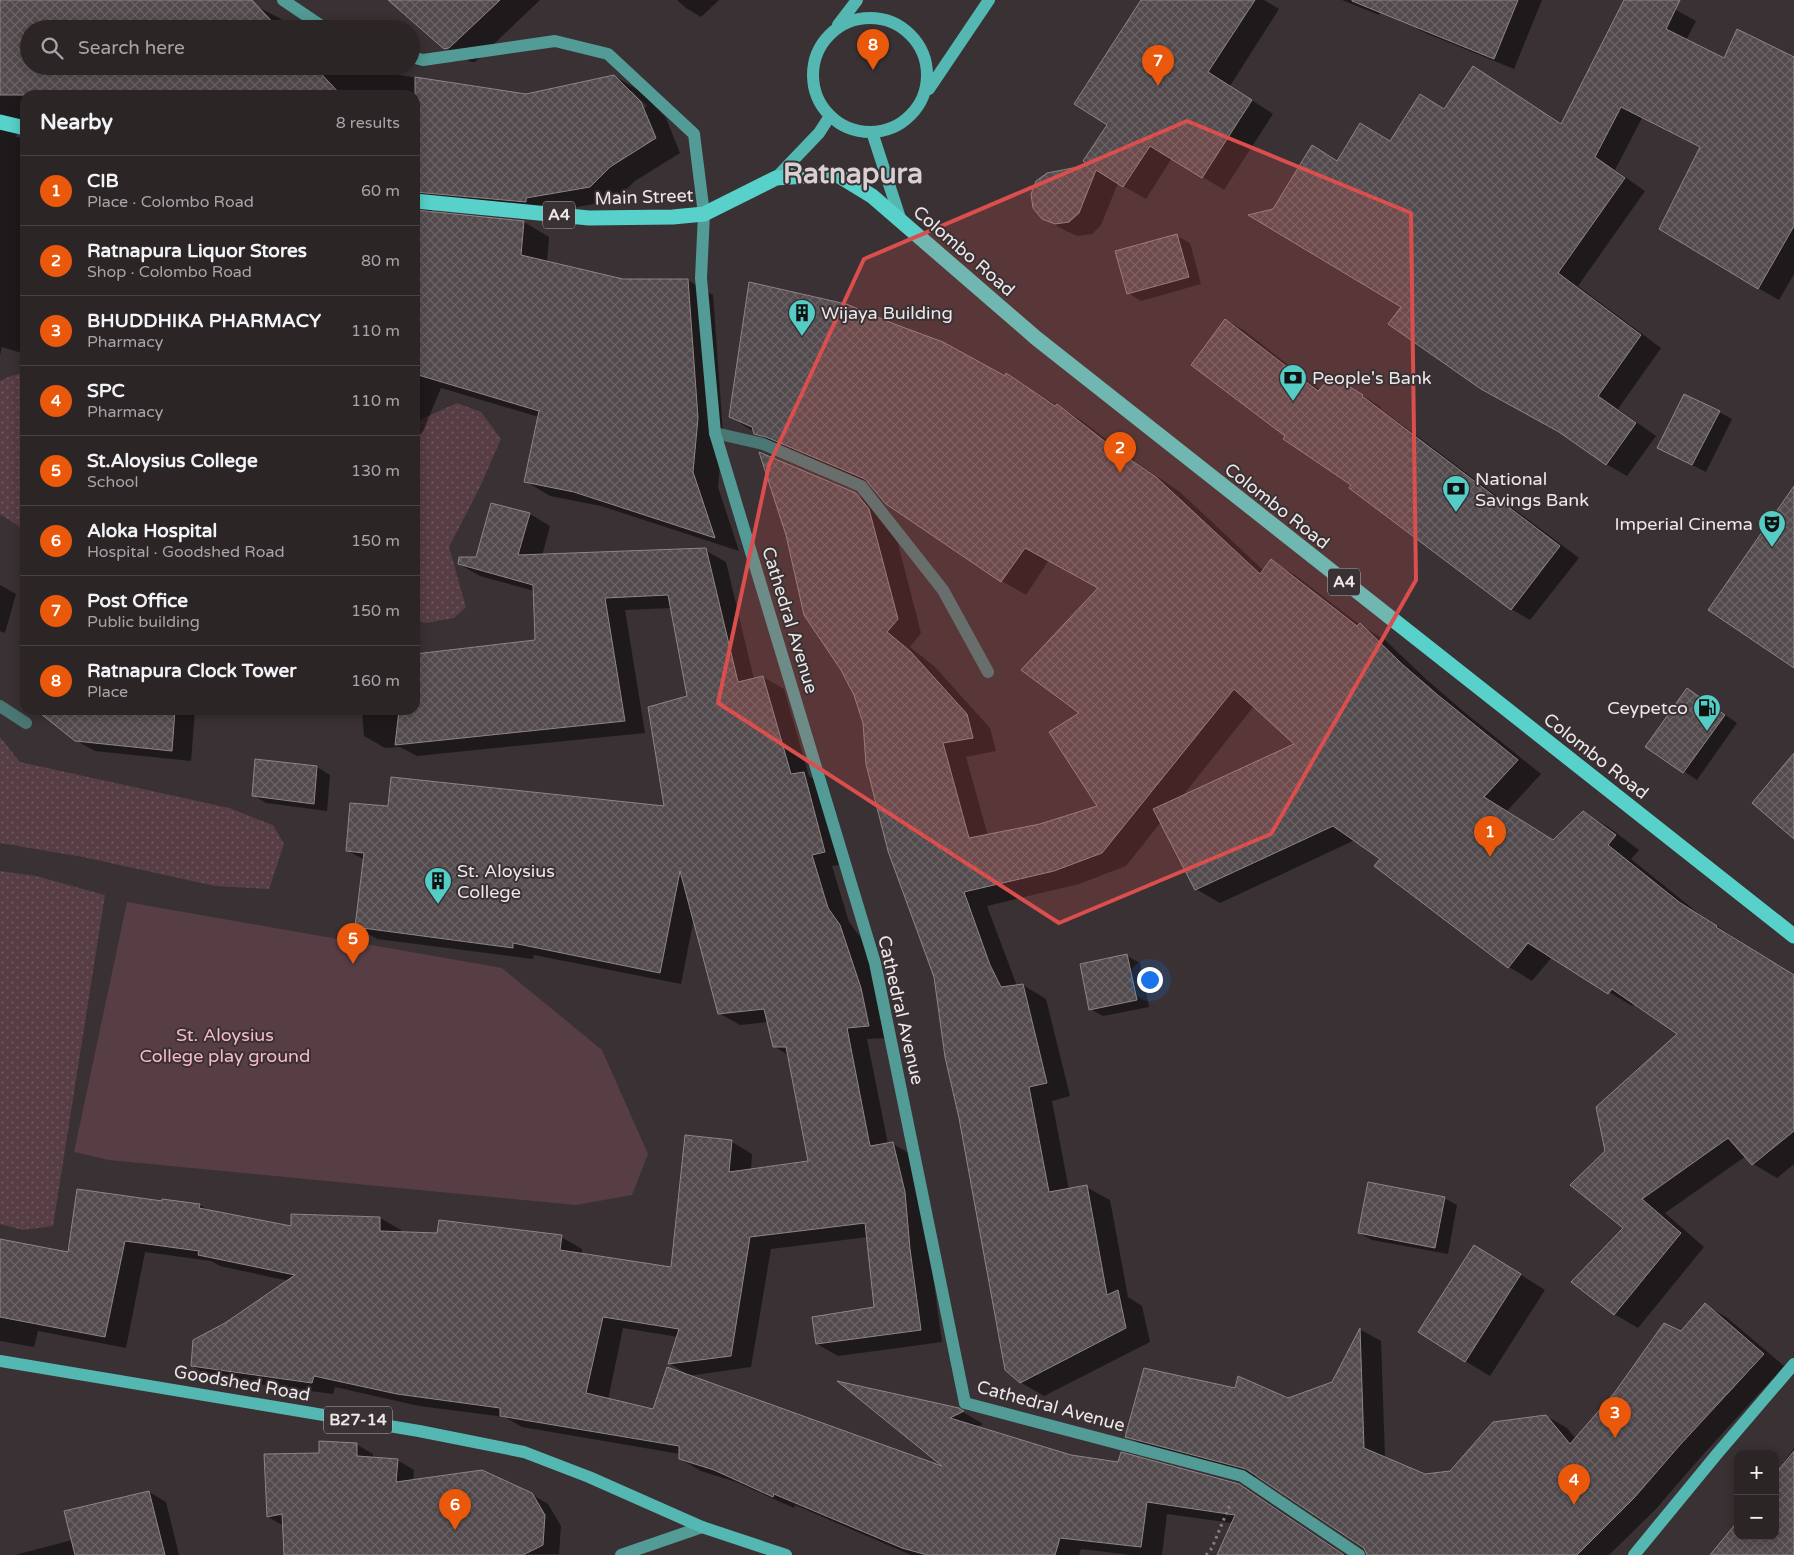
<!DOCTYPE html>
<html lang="en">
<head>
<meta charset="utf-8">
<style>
	body { margin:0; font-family:"Varela Round",sans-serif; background:#332d2e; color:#f1f3f6 }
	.controls { position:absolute; right:15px; bottom:15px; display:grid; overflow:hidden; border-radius:10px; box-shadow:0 2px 12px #0003 }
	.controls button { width:45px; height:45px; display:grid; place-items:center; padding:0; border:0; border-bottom:1px solid #474243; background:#2b2526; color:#f1f3f6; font:25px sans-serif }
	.you { position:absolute; left:1149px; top:979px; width:18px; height:18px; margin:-12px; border:4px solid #fff; border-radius:50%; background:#1a73e8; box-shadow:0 0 0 8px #1a73e833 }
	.badge { display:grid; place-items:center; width:32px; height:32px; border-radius:50%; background:#ea580c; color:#fff; font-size:16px; font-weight:700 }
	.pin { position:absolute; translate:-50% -41px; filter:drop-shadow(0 1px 2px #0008) }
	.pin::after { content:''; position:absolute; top:26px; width:18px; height:15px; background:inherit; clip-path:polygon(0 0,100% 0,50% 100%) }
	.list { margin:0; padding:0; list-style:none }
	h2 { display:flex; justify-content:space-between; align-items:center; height:65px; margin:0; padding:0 20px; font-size:21px }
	h2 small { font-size:16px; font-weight:400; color:#a6a5a7 }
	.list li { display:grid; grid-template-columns:32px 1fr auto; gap:15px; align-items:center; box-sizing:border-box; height:70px; padding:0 20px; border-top:1px solid #474243 }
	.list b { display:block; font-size:19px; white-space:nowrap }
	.list p { margin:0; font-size:16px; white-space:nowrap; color:#a6a5a7 }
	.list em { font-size:16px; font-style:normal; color:#a6a5a7 }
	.icon { flex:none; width:28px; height:28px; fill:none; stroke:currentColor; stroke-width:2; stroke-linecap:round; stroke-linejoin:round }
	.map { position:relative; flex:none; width:1794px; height:1555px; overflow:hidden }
	.search { position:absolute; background:#2b2526; box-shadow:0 2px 12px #0003; left:20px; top:20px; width:400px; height:55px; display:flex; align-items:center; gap:12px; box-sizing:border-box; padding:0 18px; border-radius:28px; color:#a6a5a7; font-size:19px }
	.panel { position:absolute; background:#2b2526; box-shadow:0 2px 12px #0003; left:20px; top:90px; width:400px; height:625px; border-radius:15px }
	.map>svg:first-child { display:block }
	.grass { fill:url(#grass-dots) }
	.park { fill:#573d44 }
	.shadow { fill:#0007; fill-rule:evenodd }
	.building { fill:url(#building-cross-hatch); stroke:#8e8486 }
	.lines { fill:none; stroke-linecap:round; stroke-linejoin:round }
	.path { stroke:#857f80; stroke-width:3; stroke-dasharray:2.5 4; stroke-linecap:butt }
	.street { stroke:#4a7673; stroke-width:12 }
	.secondary { stroke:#529b96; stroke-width:12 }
	.primary { stroke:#55b7b2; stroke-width:12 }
	.highway { stroke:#57d1ca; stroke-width:15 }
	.marked { fill:#da4e4e; fill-opacity:0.2; stroke:#da4e4e; stroke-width:4; stroke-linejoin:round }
	.labels { text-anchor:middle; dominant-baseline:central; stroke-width:4; stroke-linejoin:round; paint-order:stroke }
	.shield { fill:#393133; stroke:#b6b0b2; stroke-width:1 }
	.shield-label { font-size:16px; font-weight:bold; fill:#ece7e8 }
	.street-label { font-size:18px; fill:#ece7e8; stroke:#393133 }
	.poi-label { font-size:18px; fill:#ece7e8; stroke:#393133; text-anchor:start }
	.park-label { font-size:18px; fill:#fab8ca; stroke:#393133 }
	.town-label { font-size:28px; font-weight:bold; fill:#dad0d2; stroke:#393133 }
</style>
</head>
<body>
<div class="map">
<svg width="1794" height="1555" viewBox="0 0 1794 1555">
	<defs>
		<pattern id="grass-dots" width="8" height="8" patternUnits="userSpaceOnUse" patternTransform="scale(1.25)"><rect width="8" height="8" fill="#573d44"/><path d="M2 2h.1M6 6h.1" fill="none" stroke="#6f595f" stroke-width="1.8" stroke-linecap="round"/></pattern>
		<pattern id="building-cross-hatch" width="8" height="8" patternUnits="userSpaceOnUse" patternTransform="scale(1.25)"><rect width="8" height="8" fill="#524a4c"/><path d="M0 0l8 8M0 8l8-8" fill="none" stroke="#6b6466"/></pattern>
	</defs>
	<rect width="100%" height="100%" fill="#393133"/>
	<path class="grass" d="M25 372V530L0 514V381L8 377Z
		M457 403 481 412 501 439 479 489 449 547 466 607 454 618 426 623 415 620V422Z
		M0 737 20 762 229 808 273 825 284 844 269 889 215 886 83 857 0 843Z
		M0 871 36 876 105 895 53 1226 23 1230 0 1224Z"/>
	<path class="park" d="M127 902 502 968 602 1050 648 1154 632 1195 576 1205 109 1160 74 1152Z"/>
	<path class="shadow" d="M0 0H245L281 19 289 29H29V66H354L362 69 526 95 614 76 640 91 666 118 680 153 635 181 615 200 551 212 433 209 431 213 524 222 549 237 547 263 623 281 688 280 713 295 723 433 718 487 739 551 601 506 550 496 525 481 539 417 441 388 422 434 415 432V95H25V128L18 130 16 137 25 138V354L2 347 0 355ZM628 91H632L647 106 645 108Z
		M390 0H540L475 62H471L445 48Z
		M677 0H719L701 17 686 8Z
		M1142 0H1264L1279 9 1230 86 1273 114 1224 190 1172 158 1146 199 1118 183 1101 225 1092 234 1078 236 1066 231 1043 218 1091 165 1108 125Z
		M1342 0H1383L1386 1 1379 15Z
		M1412 0H1542L1514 69 1423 32 1404 21Z
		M1626 0H1658L1696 21 1686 40 1725 60 1794 59V274L1779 300 1758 288 1701 148 1642 118 1615 170 1645 191 1578 286 1661 348 1618 409 1656 436 1627 476 1606 464 1402 306 1274 210 1338 162 1391 143 1445 110 1562 125Z
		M1177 236 1190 243 1201 284 1141 301 1128 293Z
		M1226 320 1245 331 1320 390 1351 388 1381 407 1380 408 1579 558 1530 620 1511 609 1353 485 1287 435Z
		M1007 375 1081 420 1136 462 1180 492 1264 571 1271 561 1295 575 1360 625 1384 639 1427 680 1463 711 1541 774 1507 811 1554 841 1583 813 1607 826 1639 850 1631 859 1703 917 1740 941 1739 942 1794 975V1164L1777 1178 1753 1164 1746 1156 1665 1213 1704 1247 1638 1328 1614 1314 1624 1228 1606 1151 1679 1034 1635 1003 1632 1006 1552 957 1532 981 1509 967 1382 859 1355 840 1220 903 1196 889 1161 822 1126 866 1079 884 987 906 1017 986 1023 985 1046 999 1070 1096 1052 1101 1069 1190 1086 1187 1110 1200 1128 1297 1142 1306 1150 1342 1044 1396 1020 1382 935 977 855 494 880 508 893 524 921 633 910 647 934 666 990 728 996 751 966 757 988 836 1040 825 1099 807 1081 713 1100 588 1049 560 1026 595 1002 581 886 503 870 483 791 450 779 447 730 417 1005 378ZM1254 706 1296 744 1181 798Z
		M1719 412 1732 419 1706 472 1658 448Z
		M492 504 530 514 550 526 542 556 705 550 726 562 754 679 763 677 784 689 809 776 824 785 845 864 832 866 849 922 861 938 882 1001 889 1038 867 1039 888 1144H893L914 1156 931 1262 942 1342 838 1356 817 1344 875 1308 868 1237 771 1249 751 1367 688 1376 948 1470 842 1383 958 1409 983 1424 976 1428 1071 1457 1238 1485 1260 1497 1345 1555H1234L1232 1523 1167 1514 1162 1555H1132L1081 1549 1079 1555H911L795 1505 794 1508 736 1482 701 1471 680 1459V1454L522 1427 505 1417 419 1406 335 1387 333 1394 213 1378 192 1366 226 1324 289 1281 220 1266 211 1261 145 1252 126 1348 38 1331 34 1347 0 1341V1240L69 1253 163 1202 200 1205 211 1212 292 1228V1215L380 1218 401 1230V1233L561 1237 582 1249V1254L672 1269 732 1142 752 1154 751 1170 809 1162 788 1055 775 1047 768 1022 740 1025 719 1013 694 918 681 984 534 955 533 959 377 939 356 927 365 860 348 851 389 807 665 808 689 697 672 608 625 610 645 733 417 756 400 747 385 748 364 736 362 710H415V655L536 642 534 591 480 576 459 564 477 558ZM623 1328 678 1337 669 1363 687 1374 654 1410 608 1400Z
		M0 585 16 594 5 633 0 631Z
		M1700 697 1737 723 1697 780 1647 747Z
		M56 710H195L191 761 95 751 75 740Z
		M317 767 330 775 327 811 266 803 253 795Z
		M1127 956 1140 963 1149 1007 1103 1016 1090 1009Z
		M1444 1198 1457 1205 1448 1254 1372 1240 1359 1233Z
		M1499 1261 1545 1290 1490 1376 1465 1361Z
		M1705 1305 1726 1317 1784 1366 1700 1458 1655 1510 1609 1555H1368L1365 1547 1263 1479 1148 1448 1127 1436 1287 1399 1333 1383 1361 1330 1381 1341 1385 1458 1425 1476 1450 1472 1546 1416 1567 1428 1576 1439 1681 1332Z
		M356 1444 373 1454V1458L397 1460 414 1470 413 1481 531 1494 548 1504 561 1526 559 1554 286 1555 284 1526 268 1517 321 1454Z
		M1794 1448V1555H1714L1738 1536H1775V1474Z
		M149 1492 166 1502 179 1555H15L72 1540Z"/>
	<path class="building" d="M0 0H252L279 29H29V66H314L341 95H0Z
		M388 0H500L449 48 444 49Z
		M1141 0H1255L1208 72 1252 100 1202 178 1150 146 1123 187 1096 170 1079 213 1069 222 1055 224 1042 219 1033 208 1031 194 1036 181 1047 173 1088 165 1083 161 1107 125 1074 104Z
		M1352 0H1518L1494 59 1352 1Z
		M1624 0H1680L1666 29 1724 58 1737 29 1794 57V226L1758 289 1659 229 1700 147 1621 107 1595 157 1625 178 1558 273 1641 335 1598 396 1636 423 1606 465 1559 432 1481 389 1388 324 1401 307 1248 215 1273 209 1312 145 1337 161 1360 123 1390 141 1420 94 1444 109 1473 66 1561 124Z
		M614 75 641 102 656 138 610 167 590 187 526 198V202L415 192V77L526 94Z
		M415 210 524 221 521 255 623 279H688L698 418 693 472 715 538 574 492 524 482 539 411 415 374Z
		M1177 234 1189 277 1127 294 1115 251Z
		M749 282 846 304 897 325 943 342 1005 376 1006 373 1055 406 1057 404 1112 447 1156 477 1260 574 1271 559 1357 626 1360 623 1403 665 1439 696 1518 760 1484 797 1553 840 1583 811 1616 835 1608 845 1679 902 1717 926 1716 927 1794 975V1131L1752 1165 1728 1138 1642 1199 1681 1233 1614 1315 1571 1282 1623 1228 1570 1185 1605 1151 1596 1107 1677 1034 1612 989 1608 994 1528 943 1508 968 1374 866 1380 859 1333 826 1195 890 1153 809 1294 744 1234 689 1102 853 1054 871 964 892 990 965 1001 987 1023 984 1047 1083 1029 1087 1049 1192 1087 1185 1107 1295 1118 1290 1126 1328 1020 1383 1005 1370 959 1118 945 1057 934 977 888 851 866 764 863 723 854 695 841 670 804 615 786 535 759 452 856 493 869 509 898 619 887 632 910 651 967 714 973 738 943 743 969 838 1040 824 1097 806 1049 732 1079 713 1021 670 1098 588 1025 548 1001 582 886 504 865 479 766 437 754 434 752 427 729 417Z
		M1225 319 1318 391 1332 376 1363 395 1362 396 1560 546 1511 610 1349 488 1351 485 1283 439 1285 436 1191 365Z
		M1684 394 1720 411 1692 465 1657 448Z
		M1794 486V668L1708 610Z
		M491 503 530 513 518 555 706 548 738 682 763 676 791 774 804 772 825 852 812 855 828 908 840 925 861 988 869 1026 847 1028 870 1146 893 1142 905 1192 910 1249 921 1330 816 1344 812 1317 874 1307 865 1223 750 1237 731 1356 668 1364 679 1329 603 1317 586 1393 653 1409 667 1367 942 1466 837 1381 959 1408 964 1411 950 1418 1071 1455 1118 1462 1121 1452 1239 1484 1344 1555H1217L1235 1515 1147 1502 1141 1547 1060 1538 1055 1555H927L902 1548 774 1494 773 1497 714 1470 679 1459V1446L500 1416V1408L397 1394 314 1376 312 1383 191 1366 193 1340 225 1323 295 1275 198 1255 199 1251 125 1241 105 1337 0 1317V1239L68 1252 77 1189 162 1201V1199L200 1204 199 1208 291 1226V1214L380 1217V1231L437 1233 439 1220 562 1235 560 1250 671 1267 685 1135 732 1140 729 1172 808 1161 786 1047H773L764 1009 718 1014 680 871 660 973 513 943V948L355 927 364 853 346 851 350 803 388 806 391 777 664 806 648 707 687 696 668 595 605 598 625 721 395 745 399 710H415V654L535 640 533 585 458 564 459 557H476Z
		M1687 688 1725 715 1683 773 1645 747Z
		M36 710H175L172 751 75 741Z
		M1794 753V839L1752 803Z
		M255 759 317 766 314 804 252 796Z
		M1127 954 1137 1000 1089 1010 1080 964Z
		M1368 1182 1445 1197 1435 1248 1358 1233Z
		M1474 1245 1521 1274 1465 1362 1418 1332Z
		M1705 1303 1764 1354 1679 1446 1634 1498 1577 1555H1367L1364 1548 1246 1469 1125 1437 1144 1368 1235 1388 1238 1376 1288 1398 1332 1382 1360 1328 1364 1448 1425 1474 1450 1471 1493 1422 1546 1415 1570 1444 1615 1392 1664 1323 1681 1331Z
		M319 1441 357 1443V1456L398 1459 396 1482 482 1470 532 1493 545 1515 543 1545 523 1555H284L282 1514 267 1517 264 1454 319 1453Z
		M1794 1451V1555H1710L1738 1521V1536H1775V1474Z
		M149 1491 165 1555H75L64 1511Z"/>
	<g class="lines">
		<path class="path" d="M1206 1555 1212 1548 1231 1502"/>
		<path class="street" d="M715 433 763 444 861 486 943 590 988 672
			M0 706 26 723"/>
		<path class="secondary" d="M283 0 326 29
			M411 57 423 60 555 41 608 54 694 134 704 214 701 278 715 433 875 963 965 1403 1242 1476 1359 1555
			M621 1555 702 1527"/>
		<path class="primary" d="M813 75a57 57 0 1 1 114 0a57 57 0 1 1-114 0Z
			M838 25 857 0
			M929 89 989 0
			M872 132 901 221
			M776 178 819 133 830 116
			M0 1361 419 1431 524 1452 589 1477 702 1527 786 1555
			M1634 1555 1717 1454 1794 1364"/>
		<path class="highway" d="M0 122 25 128
			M415 201 589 218 673 217 704 214 776 178 836 174 872 196 1036 338 1794 936"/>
	</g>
	<path class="marked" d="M1187 121 1411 213 1416 580 1271 834 1059 923 718 703 769 465 864 259Z"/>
	<defs>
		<symbol id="building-pin" viewBox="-11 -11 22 30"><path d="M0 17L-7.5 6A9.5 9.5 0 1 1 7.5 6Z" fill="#54cdc7" stroke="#393133"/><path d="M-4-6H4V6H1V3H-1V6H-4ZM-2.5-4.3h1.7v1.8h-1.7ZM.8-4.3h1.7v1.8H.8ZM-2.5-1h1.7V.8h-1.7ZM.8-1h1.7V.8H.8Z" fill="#111"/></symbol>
		<symbol id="bank-pin" viewBox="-11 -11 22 30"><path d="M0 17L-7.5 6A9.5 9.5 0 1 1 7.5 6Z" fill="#54cdc7" stroke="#393133"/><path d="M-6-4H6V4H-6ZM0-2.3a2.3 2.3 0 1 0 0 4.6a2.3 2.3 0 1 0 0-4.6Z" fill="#111"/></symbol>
		<symbol id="theatre-pin" viewBox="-11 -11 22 30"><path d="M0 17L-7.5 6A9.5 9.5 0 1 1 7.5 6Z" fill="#54cdc7" stroke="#393133"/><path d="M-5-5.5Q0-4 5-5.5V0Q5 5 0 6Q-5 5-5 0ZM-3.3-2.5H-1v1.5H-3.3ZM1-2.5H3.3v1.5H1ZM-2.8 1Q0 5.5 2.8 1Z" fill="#111"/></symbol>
		<symbol id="fuel-pin" viewBox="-11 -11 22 30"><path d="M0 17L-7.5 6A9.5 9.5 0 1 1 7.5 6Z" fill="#54cdc7" stroke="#393133"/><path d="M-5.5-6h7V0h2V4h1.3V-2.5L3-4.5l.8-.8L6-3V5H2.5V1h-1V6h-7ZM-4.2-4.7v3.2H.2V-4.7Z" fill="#111"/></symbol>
	</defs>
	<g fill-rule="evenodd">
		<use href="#building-pin" x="786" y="297" width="32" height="43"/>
		<use href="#bank-pin" x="1277" y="362" width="32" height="43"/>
		<use href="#bank-pin" x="1440" y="473" width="32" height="43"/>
		<use href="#theatre-pin" x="1756" y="508" width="32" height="43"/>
		<use href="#fuel-pin" x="1691" y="692" width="32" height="43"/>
		<use href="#building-pin" x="422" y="865" width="32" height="43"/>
	</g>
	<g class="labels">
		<g class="shield">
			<rect x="543" y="201.5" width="32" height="27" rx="4"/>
			<rect x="1328" y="568.5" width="32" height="27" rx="4"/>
			<rect x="324" y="1406.5" width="68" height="27" rx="4"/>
		</g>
		<g class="shield-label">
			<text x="559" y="215">A4</text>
			<text x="1344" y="582">A4</text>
			<text x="358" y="1420">B27-14</text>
		</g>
		<g class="street-label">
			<text transform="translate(644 197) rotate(-2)">Main Street</text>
			<text transform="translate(964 251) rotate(41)">Colombo Road</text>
			<text transform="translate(1277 506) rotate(38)">Colombo Road</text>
			<text transform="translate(790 620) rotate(73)">Cathedral Avenue</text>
			<text transform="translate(1596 756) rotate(38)">Colombo Road</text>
			<text transform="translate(901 1010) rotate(77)">Cathedral Avenue</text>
			<text transform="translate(242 1383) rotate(10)">Goodshed Road</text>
			<text transform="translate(1051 1406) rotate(15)">Cathedral Avenue</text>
		</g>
		<g class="poi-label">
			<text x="821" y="313">Wijaya Building</text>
			<text x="1312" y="378">People's Bank</text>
			<text x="1475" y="479">National<tspan x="1475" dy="21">Savings Bank</tspan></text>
			<text x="1753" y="524" text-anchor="end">Imperial Cinema</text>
			<text x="1688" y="708" text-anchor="end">Ceypetco</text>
			<text x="457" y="871">St. Aloysius<tspan x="457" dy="21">College</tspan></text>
		</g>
		<g class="park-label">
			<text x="225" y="1035">St. Aloysius<tspan x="225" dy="21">College play ground</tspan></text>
		</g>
		<g class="town-label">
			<text x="853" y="174">Ratnapura</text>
		</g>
	</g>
</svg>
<div class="controls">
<button>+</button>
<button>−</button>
</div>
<div class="you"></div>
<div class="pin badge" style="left:1490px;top:857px">1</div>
<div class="pin badge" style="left:1120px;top:473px">2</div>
<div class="pin badge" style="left:1615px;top:1438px">3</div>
<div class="pin badge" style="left:1574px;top:1505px">4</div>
<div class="pin badge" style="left:353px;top:964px">5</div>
<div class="pin badge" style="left:455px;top:1530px">6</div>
<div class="pin badge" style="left:1158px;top:86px">7</div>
<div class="pin badge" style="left:873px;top:70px">8</div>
<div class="search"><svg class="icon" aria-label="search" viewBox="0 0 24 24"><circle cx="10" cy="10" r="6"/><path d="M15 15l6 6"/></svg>Search here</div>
<section class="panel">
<h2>Nearby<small>8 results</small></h2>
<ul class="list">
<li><span class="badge">1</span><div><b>CIB</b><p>Place · Colombo Road</p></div><em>60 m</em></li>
<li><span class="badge">2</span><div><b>Ratnapura Liquor Stores</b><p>Shop · Colombo Road</p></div><em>80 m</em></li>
<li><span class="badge">3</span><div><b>BHUDDHIKA PHARMACY</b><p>Pharmacy</p></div><em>110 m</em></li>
<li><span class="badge">4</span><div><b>SPC</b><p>Pharmacy</p></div><em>110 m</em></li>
<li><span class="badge">5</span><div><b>St.Aloysius College</b><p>School</p></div><em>130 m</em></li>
<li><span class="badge">6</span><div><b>Aloka Hospital</b><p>Hospital · Goodshed Road</p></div><em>150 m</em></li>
<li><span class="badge">7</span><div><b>Post Office</b><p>Public building</p></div><em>150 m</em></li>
<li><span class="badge">8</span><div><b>Ratnapura Clock Tower</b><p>Place</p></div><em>160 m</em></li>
</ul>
</section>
</div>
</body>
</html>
